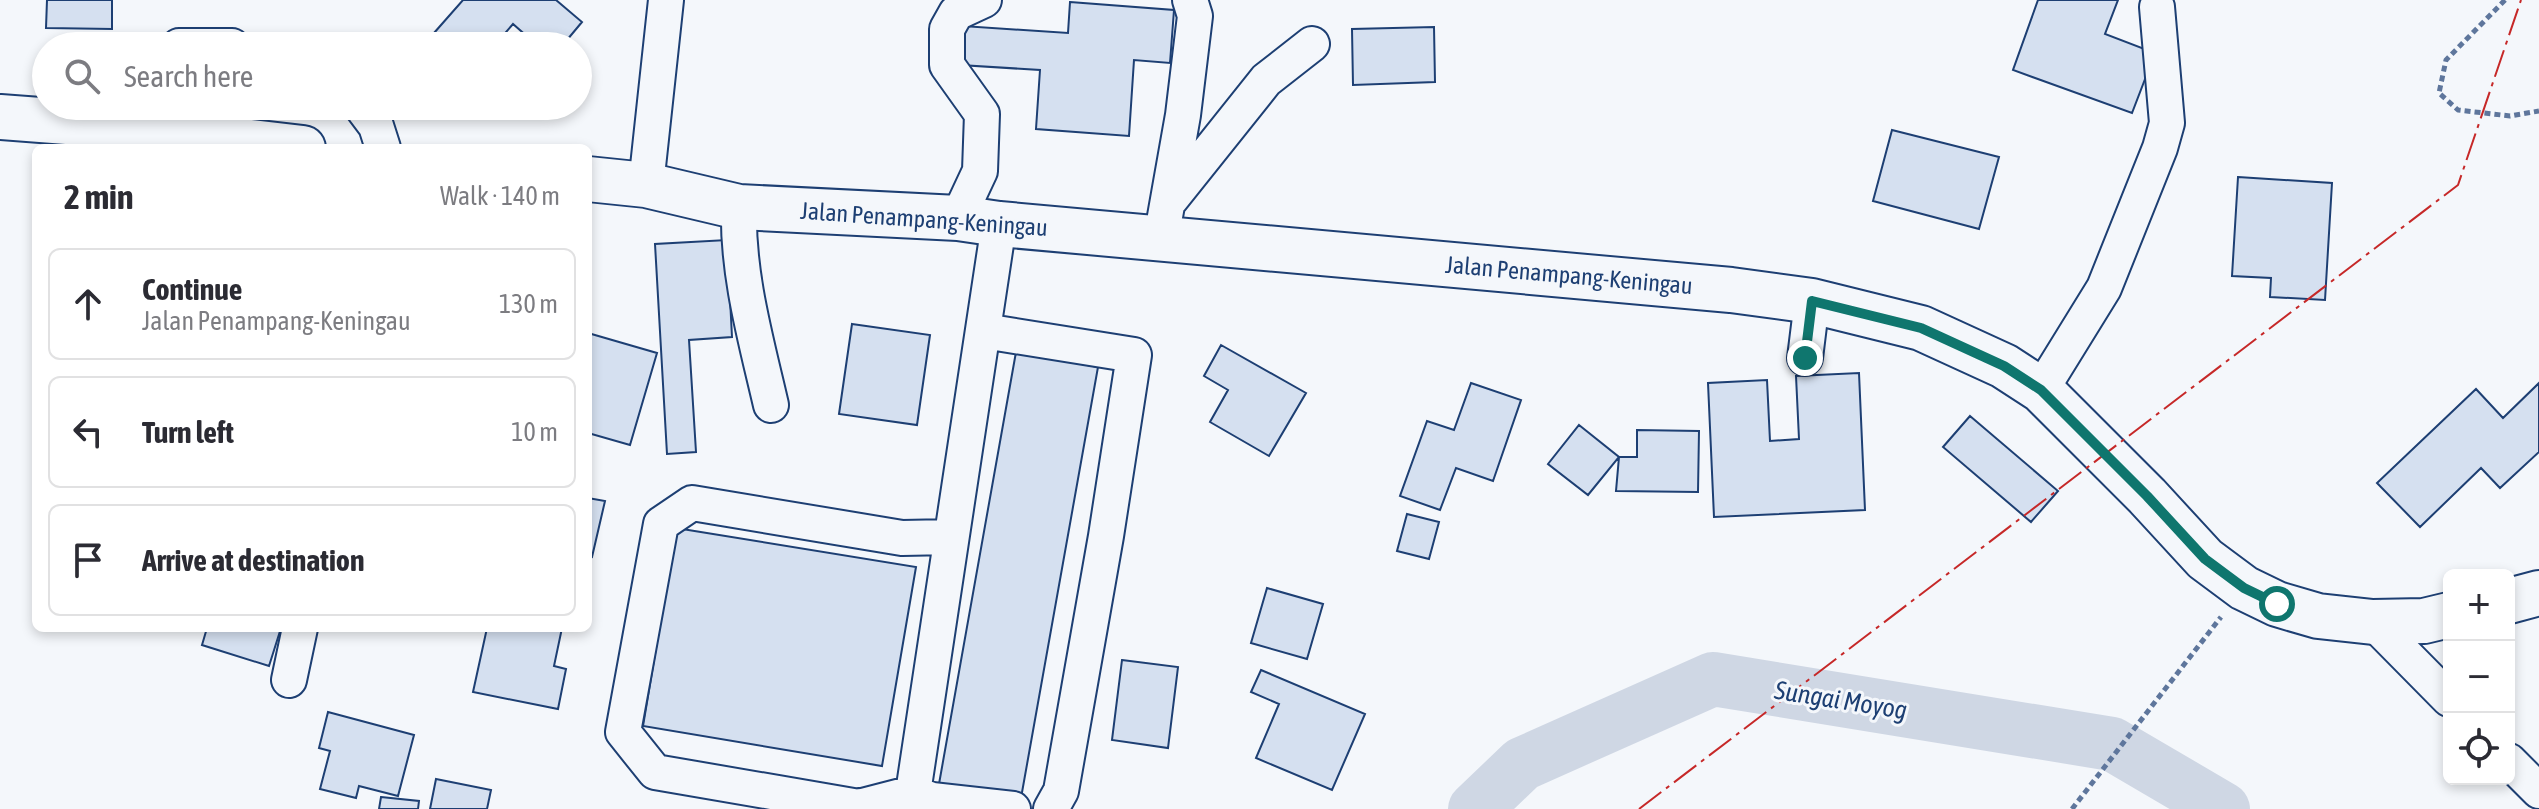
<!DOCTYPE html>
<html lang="en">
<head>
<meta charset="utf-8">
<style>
	body { margin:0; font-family:"Asap Condensed",sans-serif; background:#f7f7f7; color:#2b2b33 }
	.controls { position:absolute; right:24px; bottom:24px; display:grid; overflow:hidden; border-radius:12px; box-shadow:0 4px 12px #0003 }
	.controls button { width:72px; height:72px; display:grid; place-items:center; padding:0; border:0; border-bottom:2px solid #e1e1e2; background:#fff; color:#2b2b33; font:40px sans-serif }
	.stop { position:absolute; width:24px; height:24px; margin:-18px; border:6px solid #0f766e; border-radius:50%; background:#fff }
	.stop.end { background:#0f766e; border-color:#fff; box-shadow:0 2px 8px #0008 }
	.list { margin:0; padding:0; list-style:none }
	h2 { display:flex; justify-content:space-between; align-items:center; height:104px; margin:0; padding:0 32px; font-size:34px }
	h2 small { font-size:26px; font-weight:400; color:#7c7c81 }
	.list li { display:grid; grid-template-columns:52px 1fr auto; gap:24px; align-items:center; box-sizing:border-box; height:112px; margin:0 16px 16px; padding:0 16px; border:2px solid #e1e1e2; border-radius:12px }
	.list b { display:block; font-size:30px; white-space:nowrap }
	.list p { margin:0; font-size:26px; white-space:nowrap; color:#7c7c81 }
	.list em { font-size:26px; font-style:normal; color:#7c7c81 }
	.icon { flex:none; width:44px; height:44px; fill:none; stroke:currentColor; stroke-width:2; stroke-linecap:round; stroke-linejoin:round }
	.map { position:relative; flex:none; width:2539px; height:809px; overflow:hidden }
	.search { position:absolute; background:#fff; box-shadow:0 4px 12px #0003; left:32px; top:32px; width:560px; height:88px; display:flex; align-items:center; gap:20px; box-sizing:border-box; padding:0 28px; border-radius:44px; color:#7c7c81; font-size:30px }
	.panel { position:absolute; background:#fff; box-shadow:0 4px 12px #0003; left:32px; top:144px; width:560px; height:488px; border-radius:12px }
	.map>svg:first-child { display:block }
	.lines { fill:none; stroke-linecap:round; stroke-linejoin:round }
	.river { stroke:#cfd7e4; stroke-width:54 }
	.building { fill:#d5e0f0; stroke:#1d3f73; stroke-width:2 }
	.minor-casing { stroke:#1d3f73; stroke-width:38 }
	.major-casing { stroke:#1d3f73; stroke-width:48 }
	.path { stroke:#5e769c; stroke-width:5; stroke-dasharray:6 4; stroke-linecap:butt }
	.minor { stroke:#f4f7fb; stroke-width:34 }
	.major { stroke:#f4f7fb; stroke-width:44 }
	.power { stroke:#c62828; stroke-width:2; stroke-dasharray:28 6 4 6; stroke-linecap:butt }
	.route { stroke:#0f766e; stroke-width:10 }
	.labels { text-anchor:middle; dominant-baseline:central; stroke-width:6; stroke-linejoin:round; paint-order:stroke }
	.street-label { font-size:24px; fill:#1d3f73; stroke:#f4f7fb }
	.water-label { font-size:26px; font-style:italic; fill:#1d3f73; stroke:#f4f7fb }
</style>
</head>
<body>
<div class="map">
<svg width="2539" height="809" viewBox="0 0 2539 809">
	<rect width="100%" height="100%" fill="#f4f7fb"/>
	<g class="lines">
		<path class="river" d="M1475 809 1522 764 1713 679 2112 744 2223 809"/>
	</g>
	<path class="building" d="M47 0H112V29L46 28Z
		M463 0H556L582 22 562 46H538L513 24 494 46H450L434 33Z
		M2038 0H2118L2105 34 2155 53 2132 113 2013 70Z
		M1070 2 1174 10 1170 63 1134 60 1129 136 1036 129 1040 70 960 65 963 26 1068 33Z
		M1434 27 1435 82 1353 85 1352 29Z
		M1892 130 1999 157 1979 229 1873 201Z
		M2238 177 2332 183 2325 300 2270 297 2271 278 2232 276Z
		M727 240 732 337 689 340 696 452 667 454 655 244Z
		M852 324 930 335 917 425 839 414Z
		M588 333 657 353 630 445 588 433Z
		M1221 345 1306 393 1269 456 1210 422 1228 390 1204 376Z
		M1016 352 1098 367 1021 798 939 784Z
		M1859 373 1865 510 1714 517 1708 383 1767 380 1770 441 1799 439 1796 376Z
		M1471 383 1521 400 1493 481 1456 468 1440 510 1400 496 1427 421 1454 430Z
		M2539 383V452L2500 488 2481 468 2420 527 2377 483 2476 389 2503 418Z
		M1970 416 2058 491 2031 522 1943 447Z
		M1579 425 1619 457 1588 495 1548 464Z
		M1637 430 1699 431 1698 492 1616 491 1619 457H1637Z
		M588 498 605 501 592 557 588 556Z
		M1407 514 1439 522 1429 559 1397 551Z
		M676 528 916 567 882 766 643 726Z
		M1267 588 1323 604 1307 659 1251 643Z
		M207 628H281L269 666 202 645Z
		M487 628H562L554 666 566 669 558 709 473 692Z
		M1122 660 1178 667 1168 748 1112 740Z
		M1261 670 1365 714 1332 790 1256 758 1279 704 1251 692Z
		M328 712 414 735 398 796 359 786 356 798 320 789 330 751 319 748Z
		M436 779 491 790 487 809H430Z
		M381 797 419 801 418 809H379Z"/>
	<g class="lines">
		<defs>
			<path id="minor" d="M179 46H232
				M361 106 376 126 383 148
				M646 185 666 0
				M1171 199 1266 80 1312 44
				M739 207C737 274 756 340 771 405
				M958 218 980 171 982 114 947 65V29L956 13 984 0
				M1161 239 1183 115 1195 16 1190 0
				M984 331 1134 355 1106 536 1061 791 1051 809
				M1805 358 1812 301
				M2041 390 2104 288 2160 148 2167 123 2157 7
				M951 537 902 538 692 503 661 524 623 732 655 772 859 807 913 793 932 800 1013 809
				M2373 622 2449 699
				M289 680 300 628
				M2509 761 2539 791
				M913 793 999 224"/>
			<path id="major" d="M0 117 93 124 303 148
				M588 179 646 185 739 207 958 218 999 224 1731 290 1812 301 1921 328 2004 366 2041 390 2147 496 2205 559 2244 588 2277 604 2318 616 2373 622 2424 621 2449 615
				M2509 601 2539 593"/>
		</defs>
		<use href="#minor" class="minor-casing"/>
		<use href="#major" class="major-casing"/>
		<path class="path" d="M2505 0 2446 60 2439 93 2458 110 2510 116 2539 111
			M2072 809 2221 617"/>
		<use href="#minor" class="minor"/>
		<use href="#major" class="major"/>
		<path class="power" d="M1639 809 2458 185 2521 0"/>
	</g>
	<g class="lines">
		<path class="route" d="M1805 358 1812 301 1921 328 2004 366 2041 390 2147 496 2205 559 2244 588 2277 604"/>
	</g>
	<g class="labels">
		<g class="street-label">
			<text transform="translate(924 219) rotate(4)">Jalan Penampang-Keningau</text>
			<text transform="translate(1569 275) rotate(5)">Jalan Penampang-Keningau</text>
		</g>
		<g class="water-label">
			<text transform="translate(1841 700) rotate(9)">Sungai Moyog</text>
		</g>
	</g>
</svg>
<div class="controls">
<button>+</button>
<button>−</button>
<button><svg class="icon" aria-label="locate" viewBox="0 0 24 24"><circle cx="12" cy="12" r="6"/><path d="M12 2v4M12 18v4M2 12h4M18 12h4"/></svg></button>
</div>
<div class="stop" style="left:2277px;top:604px"></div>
<div class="stop end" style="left:1805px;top:358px"></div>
<div class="search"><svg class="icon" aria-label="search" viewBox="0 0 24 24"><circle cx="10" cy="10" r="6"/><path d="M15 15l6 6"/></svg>Search here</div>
<section class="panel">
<h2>2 min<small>Walk · 140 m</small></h2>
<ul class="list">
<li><svg class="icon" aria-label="ahead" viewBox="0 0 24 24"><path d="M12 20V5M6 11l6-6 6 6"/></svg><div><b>Continue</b><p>Jalan Penampang-Keningau</p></div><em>130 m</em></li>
<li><svg class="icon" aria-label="left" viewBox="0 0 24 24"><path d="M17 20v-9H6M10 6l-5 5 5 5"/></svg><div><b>Turn left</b></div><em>10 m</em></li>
<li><svg class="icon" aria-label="arrive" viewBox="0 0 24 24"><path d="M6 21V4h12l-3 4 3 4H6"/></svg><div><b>Arrive at destination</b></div></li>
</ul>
</section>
</div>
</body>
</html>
